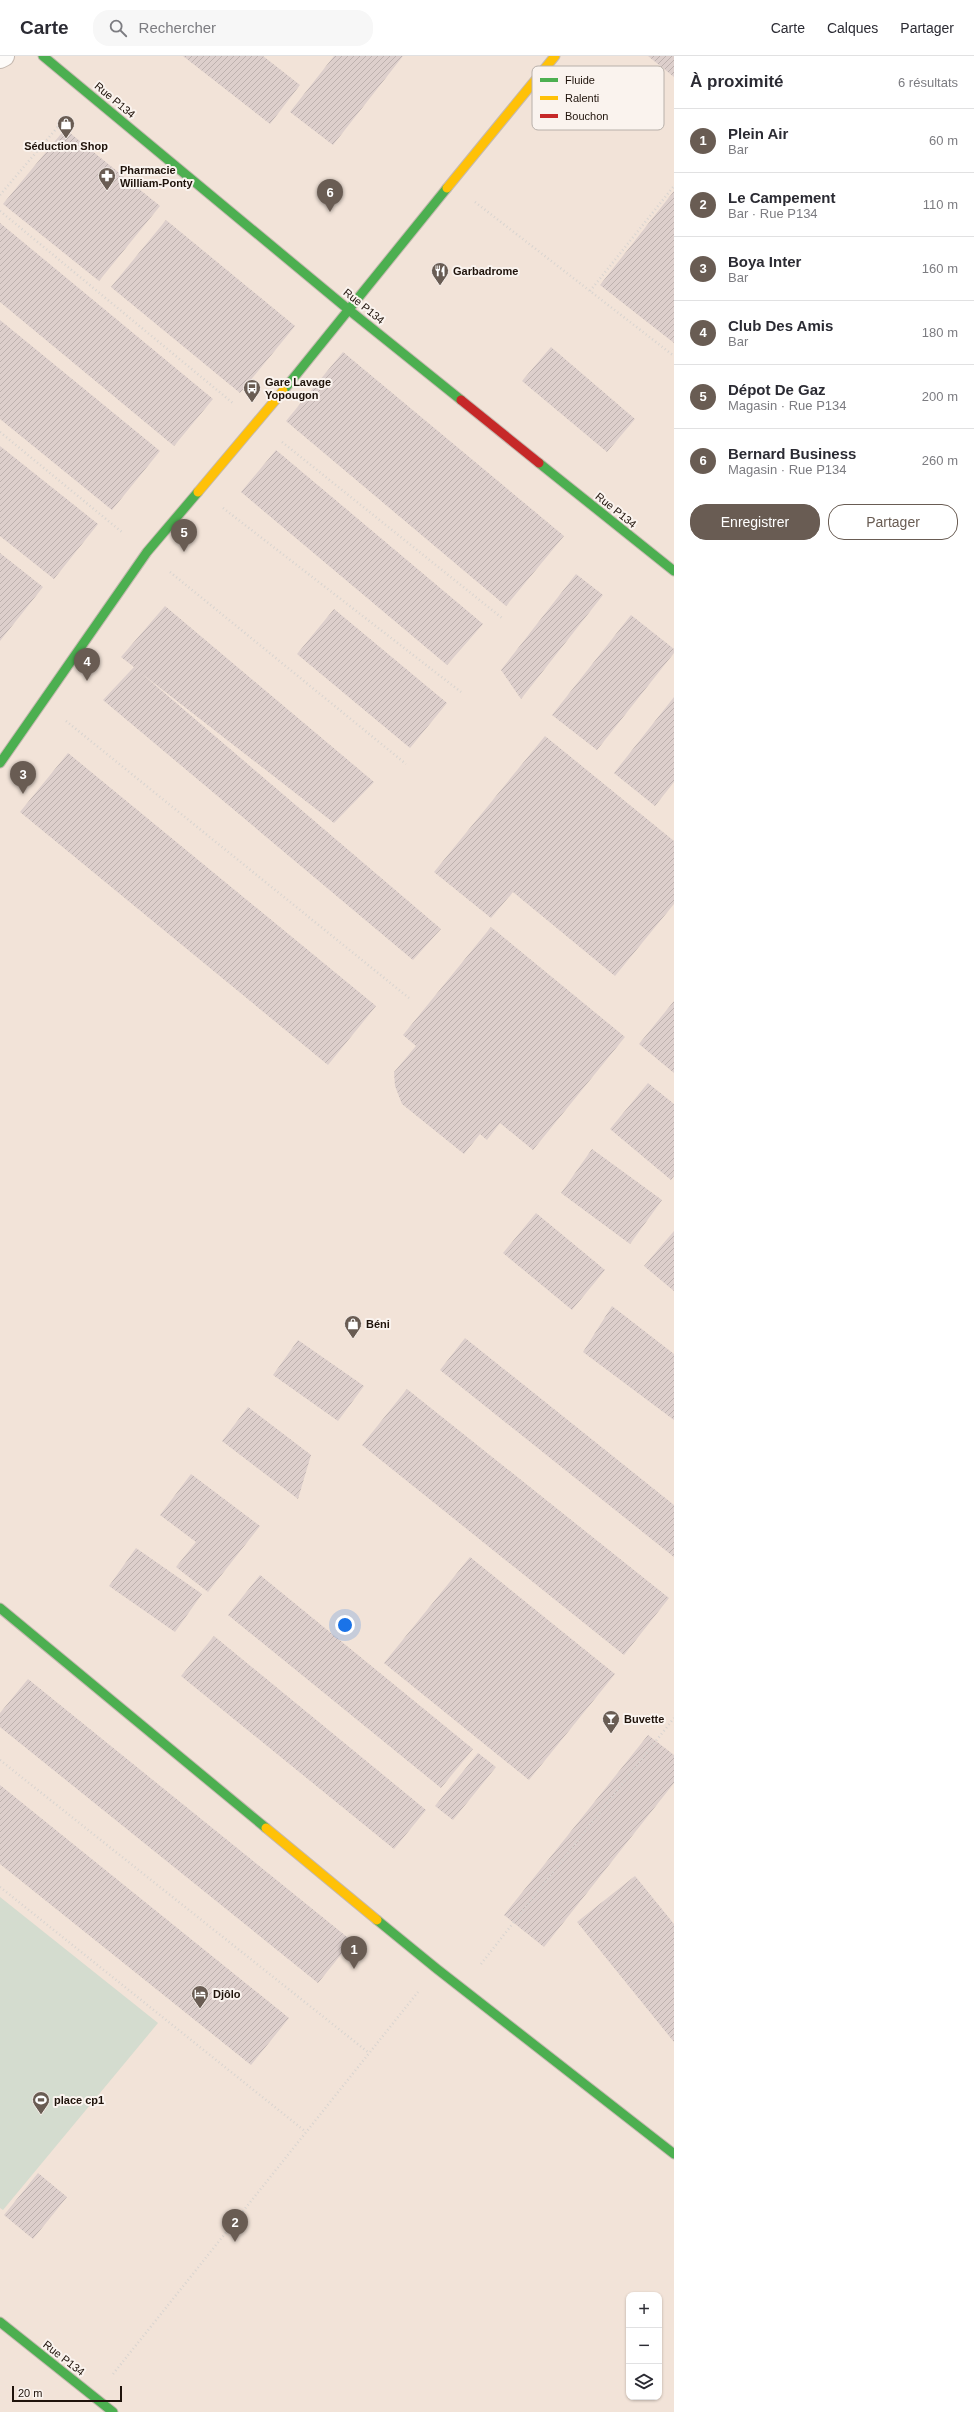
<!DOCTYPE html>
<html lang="fr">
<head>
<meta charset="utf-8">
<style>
	body { margin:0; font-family:Helvetica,sans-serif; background:#f7f7f7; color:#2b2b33 }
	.controls { position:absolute; right:12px; bottom:12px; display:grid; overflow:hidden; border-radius:8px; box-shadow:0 1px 3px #0004 }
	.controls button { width:36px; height:36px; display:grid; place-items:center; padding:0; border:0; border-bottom:1px solid #e1e1e2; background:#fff; color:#2b2b33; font:20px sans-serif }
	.scale { position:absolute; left:12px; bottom:10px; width:110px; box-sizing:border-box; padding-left:4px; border:2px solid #1f130b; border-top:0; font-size:11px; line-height:14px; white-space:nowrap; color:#1f130b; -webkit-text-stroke:3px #faf3ee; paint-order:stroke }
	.you { position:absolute; left:345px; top:1569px; width:14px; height:14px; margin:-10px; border:3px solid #fff; border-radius:50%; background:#1a73e8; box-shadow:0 0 0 6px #1a73e833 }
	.badge { display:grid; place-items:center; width:26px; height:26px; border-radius:50%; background:#695c53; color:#fff; font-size:13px; font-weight:700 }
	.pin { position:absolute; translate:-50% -33px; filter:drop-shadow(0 1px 2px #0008) }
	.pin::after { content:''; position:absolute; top:21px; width:14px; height:12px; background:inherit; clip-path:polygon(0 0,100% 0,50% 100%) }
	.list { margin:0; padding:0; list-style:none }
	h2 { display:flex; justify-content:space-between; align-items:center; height:52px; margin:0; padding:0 16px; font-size:17px }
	h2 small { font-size:13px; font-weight:400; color:#7c7c81 }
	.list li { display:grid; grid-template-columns:26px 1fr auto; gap:12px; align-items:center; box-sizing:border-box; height:64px; padding:0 16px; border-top:1px solid #e1e1e2 }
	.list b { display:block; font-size:15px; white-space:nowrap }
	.list p { margin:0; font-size:13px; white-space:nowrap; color:#7c7c81 }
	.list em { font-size:13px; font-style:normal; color:#7c7c81 }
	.actions { display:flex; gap:8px; padding:12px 16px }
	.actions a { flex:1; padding:9px 0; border:1px solid #695c53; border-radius:16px; text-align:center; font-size:14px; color:#695c53 }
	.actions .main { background:#695c53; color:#fff }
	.icon { flex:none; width:22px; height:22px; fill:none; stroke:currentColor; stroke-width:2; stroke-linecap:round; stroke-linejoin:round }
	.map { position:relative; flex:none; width:674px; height:2356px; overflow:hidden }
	header { display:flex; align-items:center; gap:24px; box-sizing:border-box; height:56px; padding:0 20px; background:#fff; border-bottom:1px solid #e1e1e2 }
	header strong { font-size:19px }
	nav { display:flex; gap:22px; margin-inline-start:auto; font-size:14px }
	.search { width:280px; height:36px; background:#f7f7f7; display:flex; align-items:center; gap:10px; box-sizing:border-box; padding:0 14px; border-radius:16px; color:#7c7c81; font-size:15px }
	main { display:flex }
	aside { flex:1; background:#fff }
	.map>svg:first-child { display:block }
	.pitch { fill:#d4dccf }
	.building { fill:url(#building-hatch) }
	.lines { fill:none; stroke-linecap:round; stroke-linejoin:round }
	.lane-casing { stroke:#c5b9b0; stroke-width:22 }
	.fast-casing { stroke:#c5b9b0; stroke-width:11 }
	.slow-casing { stroke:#c5b9b0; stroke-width:11 }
	.jam-casing { stroke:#c5b9b0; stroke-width:11 }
	.path { stroke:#d8d4d0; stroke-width:2.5; stroke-dasharray:1 3; stroke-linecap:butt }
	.lane { stroke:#fdfbf9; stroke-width:20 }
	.fast { stroke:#4caf50; stroke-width:9 }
	.slow { stroke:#ffc107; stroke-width:9 }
	.jam { stroke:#c62828; stroke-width:9 }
	.labels { text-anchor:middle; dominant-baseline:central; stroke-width:4; stroke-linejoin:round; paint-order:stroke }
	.street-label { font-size:11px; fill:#1f130b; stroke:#faf3ee }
	.poi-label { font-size:11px; font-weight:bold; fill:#1f130b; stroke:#faf3ee; text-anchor:start }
	.key { fill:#faf3ee; stroke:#b8b0aa; stroke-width:1 }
	.key-label { font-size:11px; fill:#1f130b }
</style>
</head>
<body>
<header>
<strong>Carte</strong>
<div class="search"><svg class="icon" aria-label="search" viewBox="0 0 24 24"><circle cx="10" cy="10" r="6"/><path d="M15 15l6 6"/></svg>Rechercher</div>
<nav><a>Carte</a><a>Calques</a><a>Partager</a></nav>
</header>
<main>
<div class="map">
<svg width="674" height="2356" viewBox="0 0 674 2356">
	<defs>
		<pattern id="building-hatch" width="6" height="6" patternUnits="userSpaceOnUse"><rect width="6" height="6" fill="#ddcfcc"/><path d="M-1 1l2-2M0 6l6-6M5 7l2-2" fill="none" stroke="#bdb1ae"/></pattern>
	</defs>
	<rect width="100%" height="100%" fill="#f2e3d8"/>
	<path class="pitch" d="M0 1841 158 1967 3 2154 0 2152Z"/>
	<path class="building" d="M183 0H263L300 29 270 68Z
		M334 0H403L333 89 290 56Z
		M648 0H674V21Z
		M65 73 160 150 99 225 3 148Z
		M674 135V287L600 229Z
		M166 164 295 270 240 337 111 231Z
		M0 167 213 343 174 390 0 246Z
		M0 264 160 395 112 454 0 363Z
		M551 291 635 363 607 396 522 325Z
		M343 296 564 480 506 550 286 365Z
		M0 390 98 468 54 523 0 480Z
		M276 394 483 568 447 609 241 436Z
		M0 497 43 531 0 585Z
		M576 518 603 539 521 643 501 614Z
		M165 550 374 726 334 767 141 617 441 873 413 904 103 644 134 611 121 601Z
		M334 553 447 647 410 692 297 598Z
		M631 559 674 593V597L597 694 552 659Z
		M674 641V726L655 750 614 717Z
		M545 680 674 785V848L615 920 513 836 491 862 434 816Z
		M68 697 376 950 328 1009 20 756Z
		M491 871 625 981 533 1094 500 1067 487 1084 480 1078 464 1098 402 1048 395 1030 394 1016 416 990 403 979Z
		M674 945V1017L639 988Z
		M648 1027 674 1048V1120L671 1124 610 1073Z
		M592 1093 662 1144 630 1188 561 1137Z
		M536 1157 605 1214 572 1254 503 1197Z
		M674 1175V1235L644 1210Z
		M612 1250 674 1298V1364L583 1296Z
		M465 1282 674 1449V1501L440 1314Z
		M298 1284 364 1330 338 1365 273 1319Z
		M407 1333 669 1542 624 1599 362 1389Z
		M248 1351 311 1399 298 1443 222 1385Z
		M191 1418 260 1470 208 1536 176 1511 196 1486 160 1459Z
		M136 1492 202 1538 175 1576 109 1530Z
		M470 1501 615 1618 529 1724 384 1607Z
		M260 1519 473 1693 441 1732 228 1559Z
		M214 1580 426 1754 394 1793 181 1620Z
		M28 1623 352 1885 318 1927 0 1671V1657Z
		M648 1679 674 1699V1727L544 1891 504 1859Z
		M478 1697 496 1711 453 1764 435 1750Z
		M0 1729 289 1962 251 2009 0 1808Z
		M635 1820 674 1868V1986L577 1866Z
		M38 2117 67 2141 33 2183 4 2159Z"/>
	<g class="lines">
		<defs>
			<path id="lane" d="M0 2 4 0"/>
			<path id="fast" d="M43 0 349 254 461 344
				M283 335 447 132
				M539 407 674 515
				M0 707 147 496 198 436
				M0 1552 266 1772
				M377 1864 437 1913 674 2098
				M0 2266 113 2356"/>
			<path id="slow" d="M447 132 555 0
				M198 436 283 335
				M266 1772 377 1864"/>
			<path id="jam" d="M461 344 539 407"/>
		</defs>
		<use href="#lane" class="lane-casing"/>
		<use href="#fast" class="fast-casing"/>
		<use href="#slow" class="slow-casing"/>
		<use href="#jam" class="jam-casing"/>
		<path class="path" d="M0 139 67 60
			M475 146 674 300
			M0 155 234 348
			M590 235 674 130
			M0 376 123 477
			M282 386 502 562
			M223 452 461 636
			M170 516 406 708
			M66 665 409 942
			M0 1704 369 1997
			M0 1831 306 2076
			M481 1908 674 1662
			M113 2318 418 1936"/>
		<use href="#lane" class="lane"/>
		<use href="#fast" class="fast"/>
		<use href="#slow" class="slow"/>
		<use href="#jam" class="jam"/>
	</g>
	<defs>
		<symbol id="shop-pin" viewBox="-11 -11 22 30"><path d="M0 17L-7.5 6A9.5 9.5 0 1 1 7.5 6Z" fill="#695c53" stroke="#faf3ee"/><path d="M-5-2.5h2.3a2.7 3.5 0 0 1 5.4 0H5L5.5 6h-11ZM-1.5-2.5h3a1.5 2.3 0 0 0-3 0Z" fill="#fff"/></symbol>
		<symbol id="pharmacy-pin" viewBox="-11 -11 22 30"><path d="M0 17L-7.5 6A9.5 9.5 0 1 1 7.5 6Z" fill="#695c53" stroke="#faf3ee"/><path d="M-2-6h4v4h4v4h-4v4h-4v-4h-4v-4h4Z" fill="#fff"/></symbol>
		<symbol id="restaurant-pin" viewBox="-11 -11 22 30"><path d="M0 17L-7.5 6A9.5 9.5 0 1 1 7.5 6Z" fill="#695c53" stroke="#faf3ee"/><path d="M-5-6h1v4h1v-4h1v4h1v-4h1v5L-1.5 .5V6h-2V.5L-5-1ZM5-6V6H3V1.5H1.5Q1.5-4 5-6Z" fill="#fff"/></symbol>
		<symbol id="bus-pin" viewBox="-11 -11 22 30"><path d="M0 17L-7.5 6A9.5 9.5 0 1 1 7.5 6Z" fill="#695c53" stroke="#faf3ee"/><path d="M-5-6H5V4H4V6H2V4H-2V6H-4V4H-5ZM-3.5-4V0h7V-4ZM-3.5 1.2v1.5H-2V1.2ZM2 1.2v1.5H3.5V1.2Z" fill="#fff"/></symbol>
		<symbol id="bar-pin" viewBox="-11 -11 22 30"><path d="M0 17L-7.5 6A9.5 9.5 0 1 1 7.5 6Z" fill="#695c53" stroke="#faf3ee"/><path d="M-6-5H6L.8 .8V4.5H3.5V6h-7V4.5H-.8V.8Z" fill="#fff"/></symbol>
		<symbol id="hotel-pin" viewBox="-11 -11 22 30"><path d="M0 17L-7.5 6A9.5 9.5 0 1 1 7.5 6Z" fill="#695c53" stroke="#faf3ee"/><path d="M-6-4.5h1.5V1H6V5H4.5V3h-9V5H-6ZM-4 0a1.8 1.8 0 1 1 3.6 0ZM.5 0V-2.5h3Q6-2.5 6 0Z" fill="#fff"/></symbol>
		<symbol id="stadium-pin" viewBox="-11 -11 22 30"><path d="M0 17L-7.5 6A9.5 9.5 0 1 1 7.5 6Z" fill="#695c53" stroke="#faf3ee"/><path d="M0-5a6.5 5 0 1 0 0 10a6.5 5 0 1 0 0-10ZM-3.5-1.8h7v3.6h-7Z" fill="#fff"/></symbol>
	</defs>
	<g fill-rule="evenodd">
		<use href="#shop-pin" x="56" y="58" width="20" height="27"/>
		<use href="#pharmacy-pin" x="97" y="110" width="20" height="27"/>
		<use href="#restaurant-pin" x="430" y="205" width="20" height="27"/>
		<use href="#bus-pin" x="242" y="322" width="20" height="27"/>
		<use href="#shop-pin" x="343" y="1258" width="20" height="27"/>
		<use href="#bar-pin" x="601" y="1653" width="20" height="27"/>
		<use href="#hotel-pin" x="190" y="1928" width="20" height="27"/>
		<use href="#stadium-pin" x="31" y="2034" width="20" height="27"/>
	</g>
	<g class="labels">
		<g class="street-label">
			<text transform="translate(115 44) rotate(40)">Rue P134</text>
			<text transform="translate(364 250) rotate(39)">Rue P134</text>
			<text transform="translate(616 454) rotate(39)">Rue P134</text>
			<text transform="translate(64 2302) rotate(38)">Rue P134</text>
		</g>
		<g class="poi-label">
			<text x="66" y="90" text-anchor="middle">Séduction Shop</text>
			<text x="120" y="114">Pharmacie<tspan x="120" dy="13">William-Ponty</tspan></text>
			<text x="453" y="215">Garbadrome</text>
			<text x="265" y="326">Gare Lavage<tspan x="265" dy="13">Yopougon</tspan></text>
			<text x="366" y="1268">Béni</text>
			<text x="624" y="1663">Buvette</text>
			<text x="213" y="1938">Djôlo</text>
			<text x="54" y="2044">place cp1</text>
		</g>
	</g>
	<rect x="532" y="10" width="132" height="64" rx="6" class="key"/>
	<rect x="540" y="22" width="18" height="4" fill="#4caf50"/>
	<rect x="540" y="40" width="18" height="4" fill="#ffc107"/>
	<rect x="540" y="58" width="18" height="4" fill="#c62828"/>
	<g class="key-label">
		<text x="565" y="28">Fluide</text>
		<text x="565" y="46">Ralenti</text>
		<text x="565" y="64">Bouchon</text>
	</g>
</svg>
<div class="controls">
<button>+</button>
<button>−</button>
<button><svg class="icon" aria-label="layers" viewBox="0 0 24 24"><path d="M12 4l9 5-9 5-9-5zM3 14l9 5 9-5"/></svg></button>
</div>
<div class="scale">20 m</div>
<div class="you"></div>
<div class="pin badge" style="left:354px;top:1913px">1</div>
<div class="pin badge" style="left:235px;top:2186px">2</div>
<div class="pin badge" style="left:23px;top:738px">3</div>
<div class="pin badge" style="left:87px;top:625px">4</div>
<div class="pin badge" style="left:184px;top:496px">5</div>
<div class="pin badge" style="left:330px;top:156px">6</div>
</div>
<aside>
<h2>À proximité<small>6 résultats</small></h2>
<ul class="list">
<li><span class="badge">1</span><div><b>Plein Air</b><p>Bar</p></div><em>60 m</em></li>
<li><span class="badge">2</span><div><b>Le Campement</b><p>Bar · Rue P134</p></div><em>110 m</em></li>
<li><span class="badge">3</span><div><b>Boya Inter</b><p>Bar</p></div><em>160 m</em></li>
<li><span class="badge">4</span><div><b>Club Des Amis</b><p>Bar</p></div><em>180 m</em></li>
<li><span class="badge">5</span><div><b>Dépot De Gaz</b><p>Magasin · Rue P134</p></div><em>200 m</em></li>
<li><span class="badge">6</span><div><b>Bernard Business</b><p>Magasin · Rue P134</p></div><em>260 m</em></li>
</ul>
<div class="actions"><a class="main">Enregistrer</a><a>Partager</a></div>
</aside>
</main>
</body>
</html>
